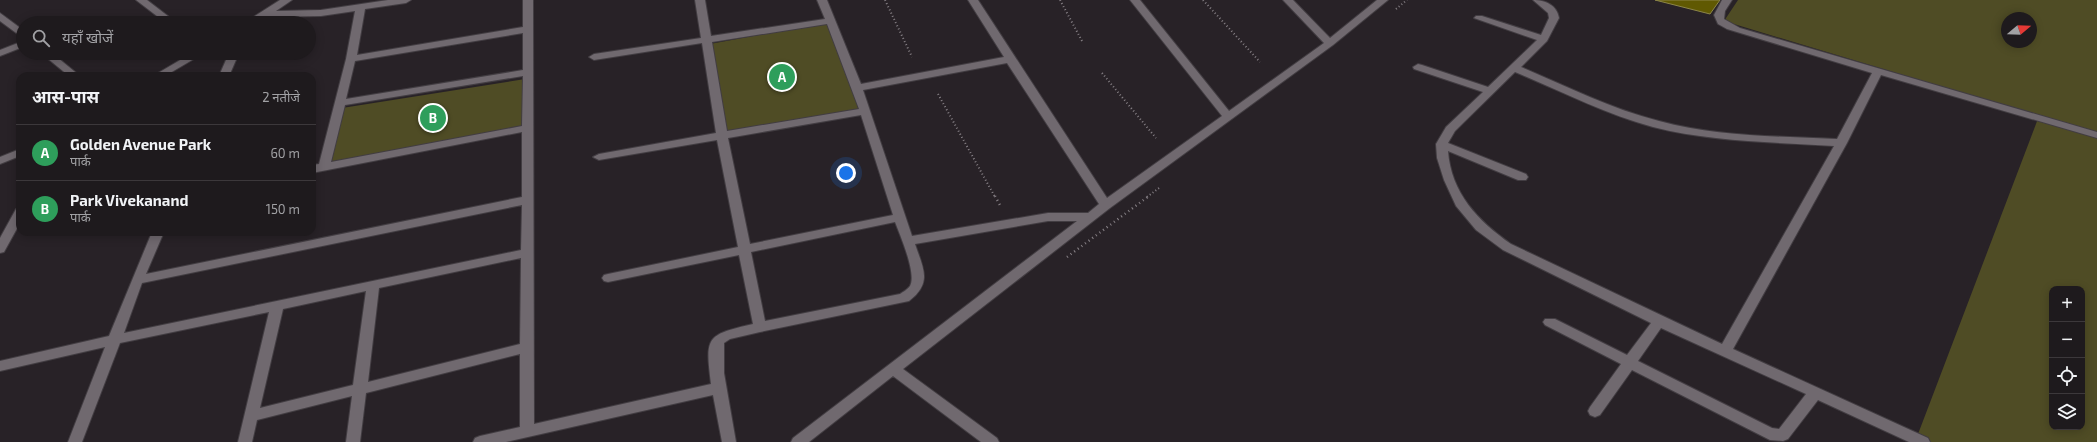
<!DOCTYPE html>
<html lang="hi">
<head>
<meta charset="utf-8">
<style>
	body { margin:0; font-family:"Exo 2","Noto Sans Devanagari",sans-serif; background:#2b272a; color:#f1f3f6 }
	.controls { position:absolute; right:12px; bottom:12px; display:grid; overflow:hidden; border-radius:8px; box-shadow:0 2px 10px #0003 }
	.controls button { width:36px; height:36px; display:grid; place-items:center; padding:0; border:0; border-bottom:1px solid #3c383b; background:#1e1a1d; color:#f1f3f6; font:20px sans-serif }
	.compass { position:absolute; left:2001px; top:12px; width:36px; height:36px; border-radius:50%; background:#1e1a1d; box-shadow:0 2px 10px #0003; rotate:71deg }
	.you { position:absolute; left:846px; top:173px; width:14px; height:14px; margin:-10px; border:3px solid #fff; border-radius:50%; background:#1a73e8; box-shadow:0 0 0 6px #1a73e833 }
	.badge { display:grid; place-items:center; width:26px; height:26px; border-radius:50%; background:#c7bb3b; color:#fff; font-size:13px; font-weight:700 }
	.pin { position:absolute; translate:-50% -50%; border:2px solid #fff; box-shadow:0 1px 4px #0006 }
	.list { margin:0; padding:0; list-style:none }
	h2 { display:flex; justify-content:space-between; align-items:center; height:52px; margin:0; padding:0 16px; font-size:17px }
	h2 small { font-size:13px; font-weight:400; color:#a1a1a4 }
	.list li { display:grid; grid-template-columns:26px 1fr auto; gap:12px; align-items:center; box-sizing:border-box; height:56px; padding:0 16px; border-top:1px solid #3c383b }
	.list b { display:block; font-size:15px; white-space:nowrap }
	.list p { margin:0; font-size:13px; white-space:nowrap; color:#a1a1a4 }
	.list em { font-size:13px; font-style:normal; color:#a1a1a4 }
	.icon { flex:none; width:22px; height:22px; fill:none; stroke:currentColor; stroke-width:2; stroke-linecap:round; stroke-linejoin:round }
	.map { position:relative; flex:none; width:2097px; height:442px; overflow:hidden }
	.search { position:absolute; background:#1e1a1d; box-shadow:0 2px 10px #0003; left:16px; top:16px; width:300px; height:44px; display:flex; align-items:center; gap:10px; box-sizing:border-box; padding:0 14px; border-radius:22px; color:#a1a1a4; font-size:15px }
	.panel { position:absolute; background:#1e1a1d; box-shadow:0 2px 10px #0003; left:16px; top:72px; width:300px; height:164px; border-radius:12px }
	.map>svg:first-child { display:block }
	.green { fill:#4f4c25; fill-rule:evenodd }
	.water { fill:#605902; stroke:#8c864a }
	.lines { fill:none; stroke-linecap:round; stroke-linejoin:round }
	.minor-casing { stroke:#423d42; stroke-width:2 }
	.path-far1 { stroke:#878186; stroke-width:2; stroke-dasharray:1 2.5; stroke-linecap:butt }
	.path { stroke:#878186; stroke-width:2.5; stroke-dasharray:1 3.5; stroke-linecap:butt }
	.minor { fill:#70696f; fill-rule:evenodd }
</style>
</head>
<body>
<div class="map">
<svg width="2097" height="442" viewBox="0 0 2097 442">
	<rect width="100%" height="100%" fill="#282227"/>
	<path class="green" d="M1738 0H2097V442H1915L2039 116 1724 21ZM2007 18H2031V42H2007ZM2052 289H2082V427H2052Z
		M829 22 860 110 726 135 710 44Z
		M525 79 526 128 328 165 342 108Z"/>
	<path class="water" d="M1655 0H1720L1710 14Z"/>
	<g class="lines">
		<defs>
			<path id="minor" d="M136 0H147L177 23H166Z
				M280 0H292L276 11 321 10 388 0H411L406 3 365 9 357 55 523 27V0H533L534 424 711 384C705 336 706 335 753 324L739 255 608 282 604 281 602 278 604 275 608 274 738 247 717 140 599 160 593 157 599 154 716 133 702 43 594 60 589 57 594 54 701 38 695 0H705L711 36 825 19 817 0H827L861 84 1004 57 968 0H978L1107 198 1222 116 1130 0H1140L1229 111 1324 43 1283 0H1293L1330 38 1377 0H1388L1333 45 1110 208 903 369 997 438 999 442H981L893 376 809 442H791L793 438 1077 221H1048L915 244C923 268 933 283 909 301L760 332 730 339 724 343V373L736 442H722L713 395 506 442H473L475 438 480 436 520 427V354L366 393 360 442H346L352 396 257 420 252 442H238L269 312 120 343 82 442H68L105 347 0 371V361L109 336 152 232H164L146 274 522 197V132L312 173V165L319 164 346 59 355 11 321 16 266 17 256 23H244ZM827 24 859 109 727 131 712 42ZM523 33V70L346 99 355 61ZM1007 63 1099 204 1088 213H1048L912 236 863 90ZM523 76 522 126 331 162 345 105ZM861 115 893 215 750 244 728 138ZM522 205 521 250 124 333 142 283ZM895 222C900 235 917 274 910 286 908 289 903 292 900 294L765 321 751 252ZM521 258 520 344 368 382 379 288ZM366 291 353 385 260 408 283 309Z
				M1533 0C1545 0 1557 5 1559 18L1547 41 1521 67C1566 86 1611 109 1659 121 1717 137 1778 136 1837 139L1872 73 1727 29 1718 24 1714 15 1722 0H1732L1725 11 1724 19 1740 28 2097 132V138L1881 75 1847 143 1733 349 1928 438 1930 442H1909L1818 400 1788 439 1783 441 1770 440 1632 370 1600 415 1595 417 1590 415 1588 411 1590 407 1621 364 1545 325 1543 322 1545 319H1555L1627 355 1651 323 1503 250 1476 230 1456 206 1444 180 1437 158 1436 144 1446 127 1483 92 1414 69 1413 67 1418 64 1422 65 1488 87 1537 40 1474 18 1476 16H1482L1541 35 1549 18 1548 13ZM1515 72C1561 91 1605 114 1653 127 1712 142 1773 142 1834 146L1722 344 1511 244C1478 221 1451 193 1448 151L1518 180H1526L1528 177 1526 174 1448 143 1455 131ZM1661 328 1806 394 1779 429 1772 428 1638 361Z
				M0 13 23 30V38L0 21Z
				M23 41V47L0 56V50Z
				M41 53H52L80 76H69Z
				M192 53H204L165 76H153Z
				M229 53H239L229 76H219Z
				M20 149V156L0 164V157Z
				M20 208V223L4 252 0 253V238L16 209Z"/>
		</defs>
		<use href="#minor" class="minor-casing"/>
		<path class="path-far1" d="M885 0 912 57
			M1060 0 1082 41
			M1203 0 1260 62
			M1396 9 1407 0
			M1102 73 1156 138
			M938 94 995 197
			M1147 197 1159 188"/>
		<path class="path" d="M995 196 1001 207
			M1067 257 1149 196"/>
		<use href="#minor" class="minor"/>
	</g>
</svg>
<div class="controls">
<button>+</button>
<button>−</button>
<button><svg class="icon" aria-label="locate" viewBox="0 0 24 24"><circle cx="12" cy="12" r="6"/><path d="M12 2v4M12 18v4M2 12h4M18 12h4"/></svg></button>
<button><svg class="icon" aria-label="layers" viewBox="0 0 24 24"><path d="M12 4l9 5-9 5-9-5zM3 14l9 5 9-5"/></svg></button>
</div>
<svg class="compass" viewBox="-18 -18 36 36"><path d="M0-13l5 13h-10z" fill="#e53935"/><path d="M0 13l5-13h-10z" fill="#a1a1a4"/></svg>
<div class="you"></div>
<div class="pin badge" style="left:782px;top:77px;background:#2e9e5b">A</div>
<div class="pin badge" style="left:433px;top:118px;background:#2e9e5b">B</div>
<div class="search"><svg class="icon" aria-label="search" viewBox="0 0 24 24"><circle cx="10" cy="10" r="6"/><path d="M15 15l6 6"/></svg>यहाँ खोजें</div>
<section class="panel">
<h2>आस-पास<small>2 नतीजे</small></h2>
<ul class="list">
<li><span class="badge" style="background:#2e9e5b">A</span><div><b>Golden Avenue Park</b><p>पार्क</p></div><em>60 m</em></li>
<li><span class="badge" style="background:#2e9e5b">B</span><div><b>Park Vivekanand</b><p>पार्क</p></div><em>150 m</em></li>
</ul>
</section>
</div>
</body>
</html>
